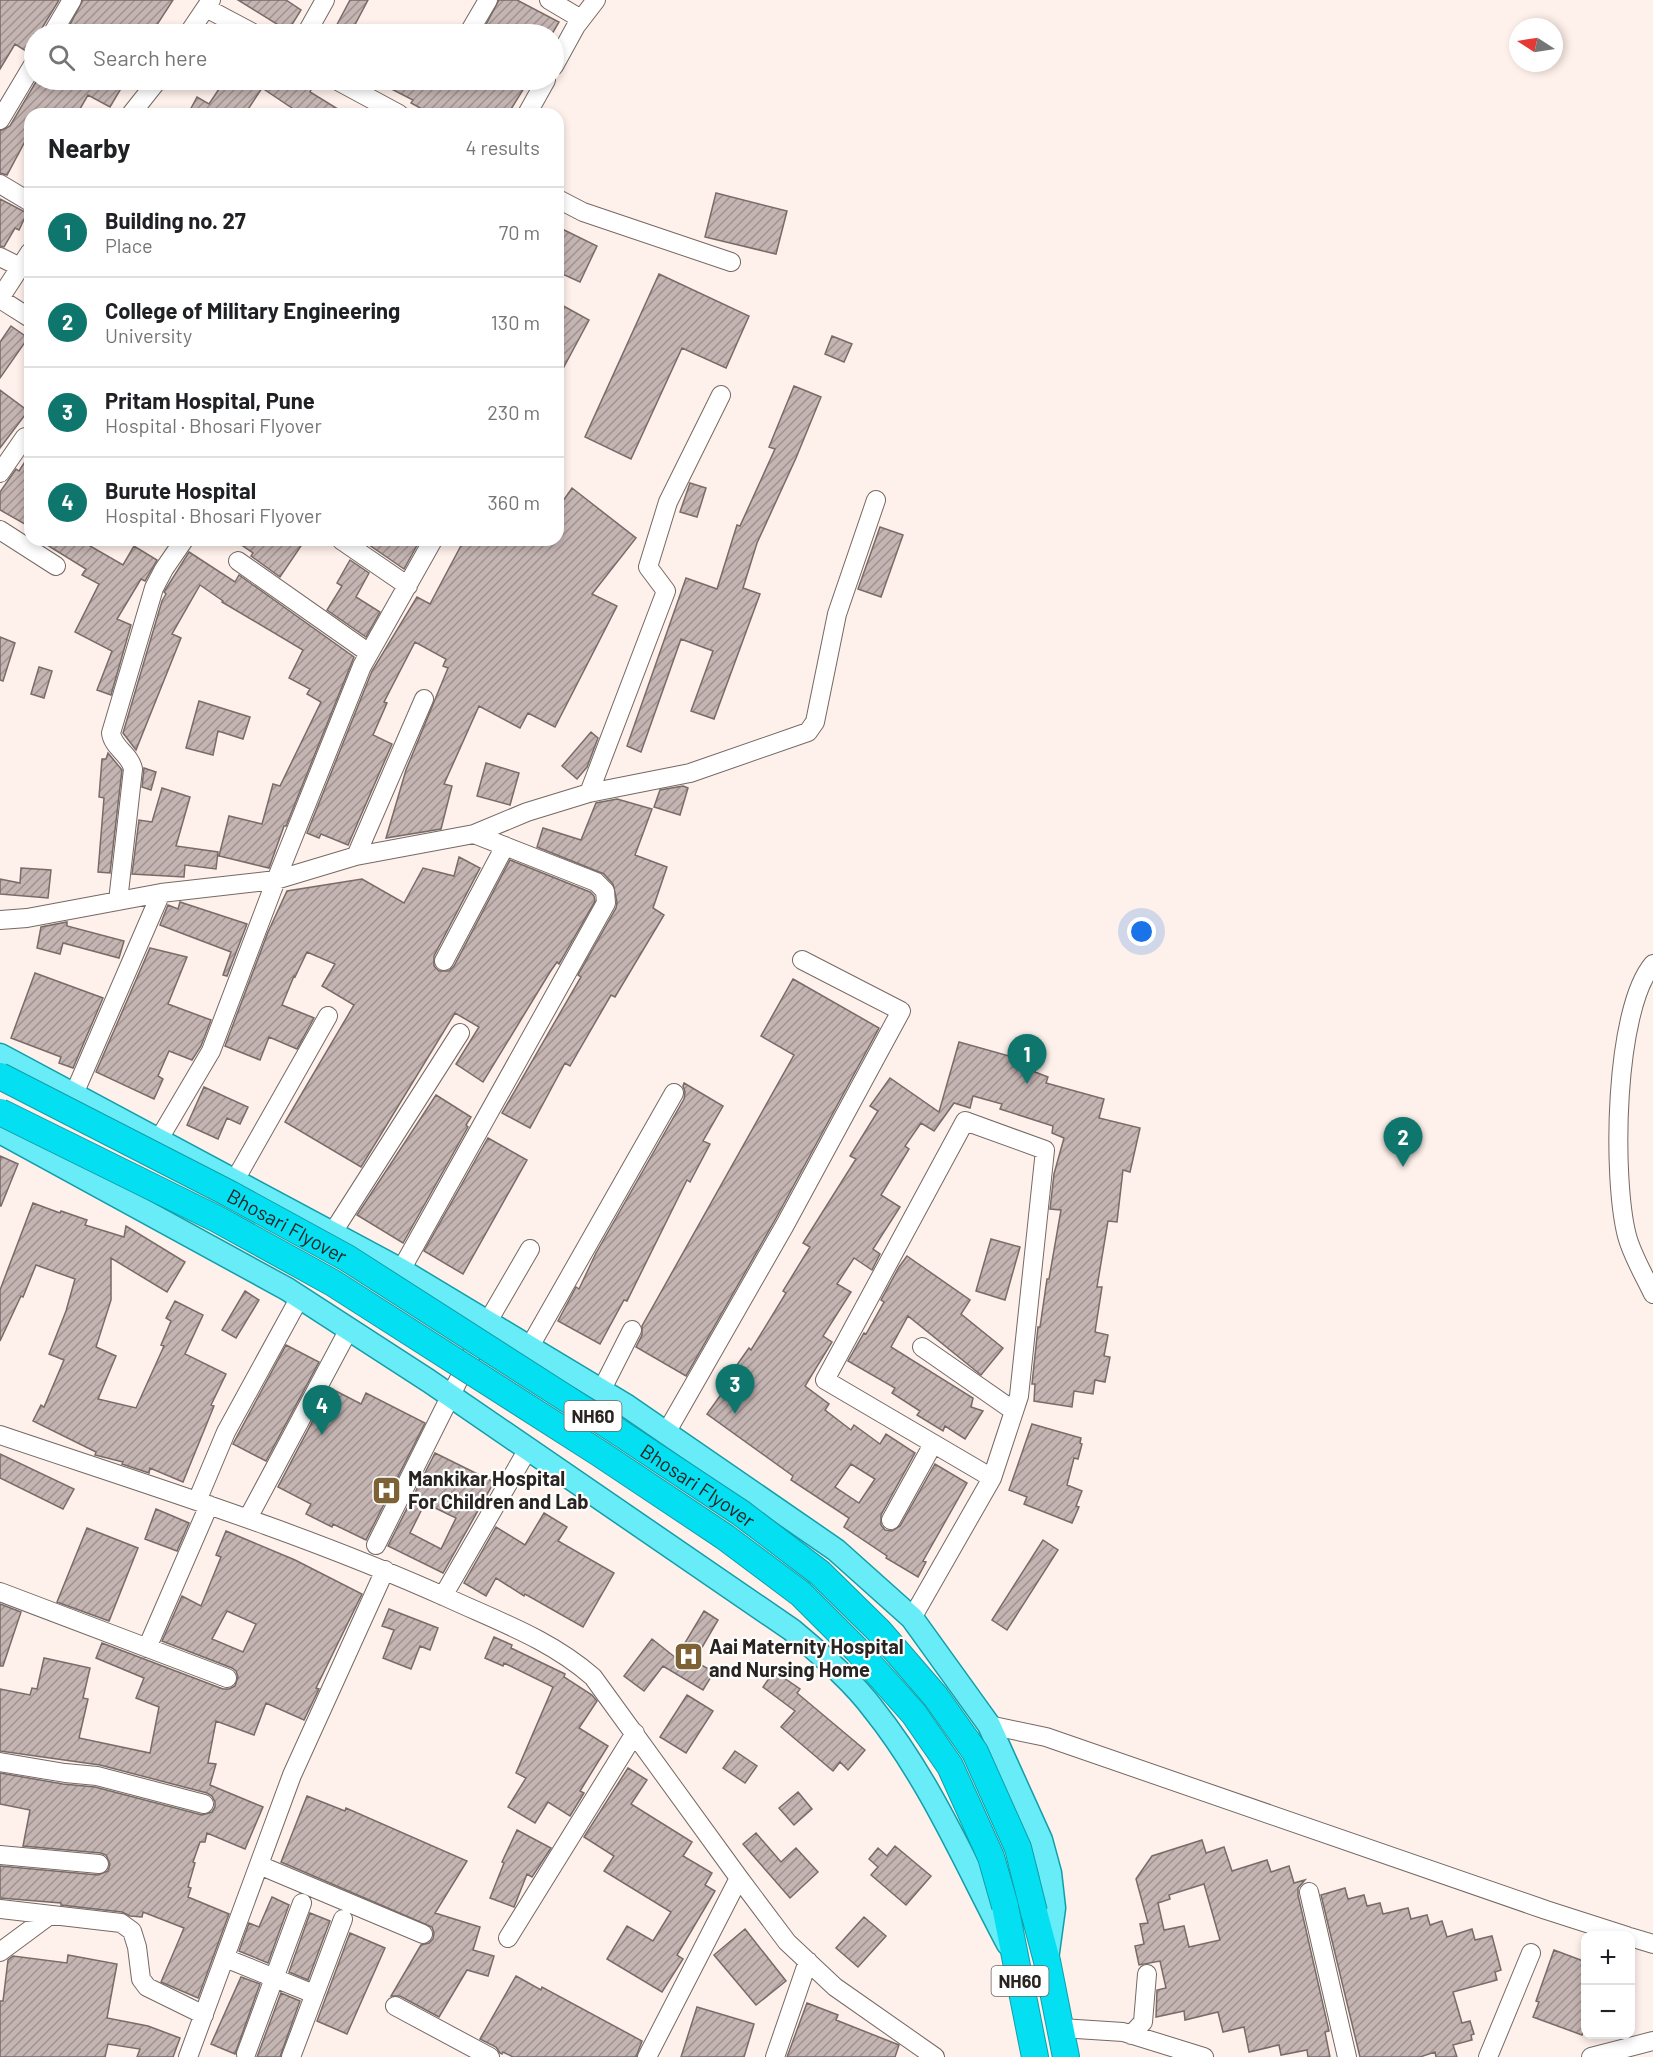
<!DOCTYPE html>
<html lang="en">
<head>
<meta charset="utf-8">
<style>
	body { margin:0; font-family:Barlow,sans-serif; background:#f6f6f6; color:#202124 }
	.controls { position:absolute; right:18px; bottom:18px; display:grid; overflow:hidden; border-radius:12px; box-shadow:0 3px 9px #0003 }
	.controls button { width:54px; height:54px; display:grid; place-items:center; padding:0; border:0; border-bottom:2px solid #e0e0e0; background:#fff; color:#202124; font:30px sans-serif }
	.compass { position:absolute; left:1509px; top:18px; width:54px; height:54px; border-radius:50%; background:#fff; box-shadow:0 3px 9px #0003; rotate:282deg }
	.you { position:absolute; left:1142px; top:932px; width:21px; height:21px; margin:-15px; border:4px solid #fff; border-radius:50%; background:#1a73e8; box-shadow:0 0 0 9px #1a73e833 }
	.badge { display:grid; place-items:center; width:39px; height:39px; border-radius:50%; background:#0f766e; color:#fff; font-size:20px; font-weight:700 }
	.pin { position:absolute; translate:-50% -50px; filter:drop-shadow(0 2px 3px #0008) }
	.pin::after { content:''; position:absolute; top:32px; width:21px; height:18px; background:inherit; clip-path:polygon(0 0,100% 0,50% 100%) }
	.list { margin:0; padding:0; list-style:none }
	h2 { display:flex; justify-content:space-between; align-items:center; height:78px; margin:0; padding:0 24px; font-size:26px }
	h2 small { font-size:20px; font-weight:400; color:#757577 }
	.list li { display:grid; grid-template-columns:39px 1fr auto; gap:18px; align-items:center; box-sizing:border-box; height:90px; padding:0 24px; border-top:2px solid #e0e0e0 }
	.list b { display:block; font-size:22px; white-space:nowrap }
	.list p { margin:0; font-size:20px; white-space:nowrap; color:#757577 }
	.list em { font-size:20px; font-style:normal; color:#757577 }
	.icon { flex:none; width:33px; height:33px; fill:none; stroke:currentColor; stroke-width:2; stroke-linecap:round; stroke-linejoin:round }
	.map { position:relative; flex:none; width:1653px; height:2057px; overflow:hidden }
	.search { position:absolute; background:#fff; box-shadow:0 3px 9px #0003; left:24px; top:24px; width:540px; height:66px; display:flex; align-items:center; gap:15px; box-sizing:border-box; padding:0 21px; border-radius:33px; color:#757577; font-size:22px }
	.panel { position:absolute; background:#fff; box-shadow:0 3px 9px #0003; left:24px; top:108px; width:540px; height:438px; border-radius:18px }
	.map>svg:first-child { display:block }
	.building { fill:url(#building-hatch); stroke:#786b68; stroke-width:1.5; fill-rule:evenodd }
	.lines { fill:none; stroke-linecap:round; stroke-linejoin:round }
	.minor-casing { stroke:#756964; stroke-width:20 }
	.major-casing { stroke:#119ea9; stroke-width:25 }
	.highway-casing { stroke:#119ea9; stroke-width:28 }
	.minor { stroke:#fff; stroke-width:18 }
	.major { stroke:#68ecf7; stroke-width:22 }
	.highway { stroke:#04e0f2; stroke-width:26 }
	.highway-bridge-casing { stroke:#119ea9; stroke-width:28; stroke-linecap:butt }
	.highway-bridge { stroke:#04e0f2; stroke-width:26 }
	.labels { text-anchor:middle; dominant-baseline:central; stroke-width:4.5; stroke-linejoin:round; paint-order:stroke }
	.shield { fill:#fff; stroke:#696664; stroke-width:1.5 }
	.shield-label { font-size:18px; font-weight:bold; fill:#292422 }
	.street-label { font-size:20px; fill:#292422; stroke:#fff }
	.poi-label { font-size:20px; font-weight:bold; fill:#292422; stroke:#fff; text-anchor:start }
</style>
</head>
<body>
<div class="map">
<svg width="1653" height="2057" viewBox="0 0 1653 2057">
	<defs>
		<pattern id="building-hatch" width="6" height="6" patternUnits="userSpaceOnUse" patternTransform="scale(1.5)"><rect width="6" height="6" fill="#c4b4b2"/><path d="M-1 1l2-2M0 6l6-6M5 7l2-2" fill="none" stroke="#9f9290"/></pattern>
	</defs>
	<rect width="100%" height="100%" fill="#fef0ea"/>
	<path class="building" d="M0 0H59L42 28 41 34H34V52L29 53 15 44 0 69Z
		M83 0H173L151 34H65Z
		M238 0H286L301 10 288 31Z
		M350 0H368L350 34H332Z
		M499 0H517L559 22 552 34H481Z
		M37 80H126L110 107 88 95 77 114H30V132L7 175 0 173V131L10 126Z
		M225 80H299L312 88 310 92 346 114H301L262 88 245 114H188L197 97 209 104Z
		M374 80H529L508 114H431L411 103 413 100Z
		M716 193 787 211 776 254 705 237Z
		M0 199 27 213 19 230 15 228 4 247 0 246Z
		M558 227 597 246 580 282 558 272Z
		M659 274 749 316 726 368 682 348 631 459 585 437Z
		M558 303 589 320 558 378Z
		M11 326 28 338 0 378V342Z
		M832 336 852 344 844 362 825 354Z
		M794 386 821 397 796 458 757 543 743 588 760 594 714 719 691 711 713 651 681 639 641 752 627 746 686 578 717 589 737 525 740 526 775 449 769 447Z
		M0 390 28 411 0 448Z
		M30 454V527L0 510V492L16 469 19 471Z
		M690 483 706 488 697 517 680 512Z
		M572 488 636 538 592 594 617 606 555 727 528 713 520 728 479 706 444 784 452 786 441 829 386 838 406 770 448 668 443 666 446 659 415 642 384 702 387 703 373 735 392 744 348 845 321 834 319 838 307 833 372 671 417 597 430 604 464 540H558V508Z
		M880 527 903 535 881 597 858 589Z
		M39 540H93L90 546 123 565 134 546 157 560 145 581 141 579 117 619 131 625 111 695 97 690 112 651 75 632 99 584 82 575 86 569Z
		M234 540H305L280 577 251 556 253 553Z
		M362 540H420L404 569Z
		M189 552 235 582 239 575 354 657 286 826H284L269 868 219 856 229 816 262 824 273 784 280 786 321 702 307 694 310 689 289 678 303 650 222 602 223 601 200 585 172 634 181 638 136 750 123 733 162 601 166 594 164 592Z
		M350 560 369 573 356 597 380 612 366 637 327 610 342 586 337 583Z
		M0 637 15 643 3 681 0 680Z
		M39 667 52 671 44 698 31 694Z
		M199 701 250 717 243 739 218 731 213 755 186 748Z
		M591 732 598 738 587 767 577 779 562 766Z
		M108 753 122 770 110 873 98 872 104 798 99 797 102 759H106Z
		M486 763 519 773 510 805 477 796Z
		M144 768 156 772 151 790 142 787Z
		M683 786 688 788 680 815 654 807 660 790Z
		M162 788 190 797 176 846 218 852 216 869 185 865 184 877 132 874 139 820 152 822Z
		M617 799 652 809 635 855 667 867 653 908 664 915 615 997 611 995 570 1066 565 1063 530 1128 502 1113 581 977 578 975 616 908 617 902 613 884 604 874 537 847 543 828 581 840 596 803Z
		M459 857 480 868 434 956V966L439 971H449L454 966 510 860 590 892 594 896 595 901 559 964 557 962 550 972 483 1082 456 1064 479 1027 455 1013 361 1167 285 1122 354 1005 322 986 335 964 307 952 295 977 294 976 282 1005 314 1018 297 1049 269 1037 260 1060 225 1046 268 932 287 891 362 879 404 903 423 868 454 876Z
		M21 868 51 870 48 898 0 894V879L20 883Z
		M180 902 247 924 227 976 223 975 231 952 160 925 168 905 178 909Z
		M67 922V926L124 941 119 958 63 943 60 954 37 948 41 927Z
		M150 948 187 957 168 1004 211 1020 201 1046 192 1060 169 1051 158 1076 163 1079 154 1099 96 1072Z
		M35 973 103 998 73 1068 59 1063 61 1057 11 1038Z
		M793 979 879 1028 775 1220 686 1376 636 1347 642 1335V1326L794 1055 761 1036Z
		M959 1042 1038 1064 1035 1072 1048 1077 1046 1083 1104 1099 1099 1118 1140 1128 1130 1172 1123 1170 1117 1222 1108 1221 1097 1287H1102L1095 1332 1108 1335 1104 1356 1110 1357 1105 1382 1095 1380 1093 1394 1074 1391 1072 1407 1034 1401 1035 1384H1032L1038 1327H1040L1047 1279H1049L1061 1210 1050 1209 1054 1174 1064 1138 1052 1133 1053 1126 1000 1109 1002 1104 973 1096 970 1108 954 1103 934 1131 921 1123 905 1146 909 1149 881 1195 900 1207 873 1249 880 1254 872 1270 854 1258 837 1284 851 1292 823 1336 832 1342 805 1386 829 1404 825 1410 851 1430 854 1425 880 1444 886 1434 915 1453 881 1515V1525L885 1530 892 1531 900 1526 935 1464 967 1483 923 1561 926 1562 918 1577 886 1558 887 1556 844 1527 849 1518 791 1480 793 1476 707 1414 730 1382 727 1379 749 1348 751 1350 786 1293 783 1291 810 1247 803 1243 856 1159 850 1156 878 1111 870 1106 890 1078 939 1112ZM851 1464 875 1479 859 1503 835 1487Z
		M684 1083 723 1106 703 1141 710 1144 690 1182 687 1180 627 1301 624 1300 600 1344 558 1321 576 1287 579 1289 596 1253 684 1099 685 1092 683 1086Z
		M204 1087 248 1107 240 1124 227 1118 218 1139 187 1125Z
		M436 1095 471 1117 466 1125 468 1127 403 1243 357 1215Z
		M488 1138 527 1160 463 1274 424 1251Z
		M0 1156 18 1164 1 1206H0Z
		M33 1203 60 1213 61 1211 87 1220 85 1225 124 1237 126 1226 185 1262 167 1292 111 1258V1300L96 1347 116 1356 98 1399 136 1408 164 1346 161 1345 171 1321 166 1318 175 1301 203 1315 185 1354 226 1374 211 1405 214 1406 183 1482 150 1468 149 1473 122 1464 123 1462 95 1455 96 1452 33 1421 41 1405 44 1407 64 1360 49 1354 66 1311 75 1279 36 1265 23 1297 21 1296 0 1341V1290Z
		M991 1239 1020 1247 1005 1300 976 1291Z
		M907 1256 970 1300 961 1314 1003 1348 981 1375 908 1316 891 1347 973 1398 971 1407 983 1411 965 1439 945 1426 943 1431 917 1415 920 1411 892 1393 895 1388 848 1361 864 1333 866 1334 884 1302 881 1300 899 1267Z
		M245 1291 259 1300 236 1338 222 1330Z
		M286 1345 319 1362 266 1461 233 1444Z
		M330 1388 361 1404 366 1393 425 1423 366 1540 333 1524 332 1527 306 1514 311 1504 278 1487Z
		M1032 1424 1081 1438 1080 1443 1082 1444 1078 1459 1074 1458 1067 1485 1082 1491 1076 1506 1079 1507 1072 1523 1024 1504 1027 1497 1009 1490Z
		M435 1453 494 1482 443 1573 388 1546ZM425 1503 456 1518 441 1549 410 1533Z
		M0 1454 74 1489 63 1509 0 1478Z
		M156 1509 189 1523 177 1551 145 1539Z
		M544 1513 567 1527 558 1541 614 1573 583 1627 525 1594 524 1596 496 1578 486 1596 464 1583 496 1527 525 1545Z
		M87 1528 138 1548 109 1621 57 1602Z
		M226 1531 295 1560 362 1594 316 1688 319 1689 304 1720 266 1703 254 1735 216 1721 208 1763 216 1764 210 1785 263 1807 245 1849 207 1833 205 1842H200L193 1862 195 1863 188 1887 191 1888 188 1897 229 1914 198 1998 161 1982 184 1928 143 1912 142 1917 130 1916 122 1912 61 1905V1903L0 1898V1866L98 1875 108 1871 110 1864 106 1855 101 1853 23 1846 30 1810 0 1804V1773L63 1784 95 1787 202 1815 212 1812 215 1807V1802L212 1796 207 1793 100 1765 0 1751V1689L30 1695 32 1688 37 1689 44 1658 90 1668 83 1698 88 1699 79 1738 150 1753 159 1707 136 1698 144 1678 96 1658 102 1643 223 1689H229L235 1686 238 1677 236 1671 232 1668 162 1641 182 1596 201 1606 221 1557 216 1555ZM227 1611 256 1624 243 1652 212 1639Z
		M1043 1540 1058 1550 1007 1630 992 1620Z
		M0 1604 21 1612 3 1666H0Z
		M389 1609 438 1628 430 1650 420 1646 411 1669 383 1658 394 1630 382 1626Z
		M704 1611 718 1620 694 1661 714 1672 703 1690 663 1666 644 1691 624 1676 652 1639 676 1658Z
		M494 1637 512 1645 511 1648 565 1674 564 1677 592 1695 597 1701 579 1728 608 1746 580 1791 584 1793 570 1816 548 1802 535 1823 508 1807 526 1778 516 1773 553 1687 504 1663 503 1666 485 1658Z
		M774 1671 800 1689 797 1693 865 1750 848 1770 840 1762 833 1771 781 1727 795 1711 763 1687Z
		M687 1695 713 1711 686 1753 660 1737Z
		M735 1751 757 1766 745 1783 723 1768Z
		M628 1768 647 1780 631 1804 692 1842 683 1856 712 1873 705 1885 715 1891 677 1955 683 1959 662 1992 607 1959 627 1926 653 1941 671 1912 604 1871 614 1856 584 1837Z
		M798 1792 812 1809 794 1825 779 1808Z
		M307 1796 345 1811 346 1808 467 1861 435 1913 480 1927 473 1950 494 1956 488 1976 467 1970 439 2017 400 1996H391L421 1945 429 1943 433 1939 434 1933 432 1927 281 1862Z
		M517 1830 551 1848 532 1877 527 1874 514 1907 490 1898 504 1863 502 1862Z
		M756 1833 781 1862 796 1848 818 1872 790 1898 743 1844Z
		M1202 1840 1206 1853 1224 1847 1232 1871 1267 1860 1271 1872 1289 1866 1294 1883 1305 1880 1298 1888V1895L1329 2031 1325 2032 1330 2057H1308L1307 2050 1281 2055 1279 2045 1249 2052 1244 2027 1223 2032 1218 2012 1185 2020 1184 2011 1156 2017 1157 1990 1166 1988 1160 1961 1139 1965 1135 1946 1144 1944 1140 1924 1148 1923 1136 1879 1152 1856ZM1204 1884 1220 1940 1189 1947 1184 1926 1164 1930 1158 1903 1170 1899 1169 1895Z
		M895 1846 931 1876 906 1905 871 1875 878 1867 869 1859 878 1848 887 1856Z
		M1345 1888 1348 1899 1364 1895 1367 1906 1380 1903 1383 1914 1408 1908 1411 1919 1427 1915 1430 1925 1442 1921 1447 1937 1472 1929 1475 1940 1492 1936 1501 1970 1495 1972 1497 1980 1453 1992 1462 2023 1470 2021 1474 2034 1471 2035 1472 2040 1453 2045 1457 2057H1436L1435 2052 1420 2057H1360L1321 1895Z
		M272 1897 289 1905 268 1963 239 1951 249 1923 259 1927Z
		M310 1913 330 1921 308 1980 289 1972Z
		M864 1917 886 1936 858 1967 836 1948Z
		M745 1929 786 1981 756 2005 714 1955Z
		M350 1933 385 1948 347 2034 317 2021Z
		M1554 1950 1586 1962V2025L1582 2035 1533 2017 1539 2002 1536 2001Z
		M68 1955 117 1964 107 2018 148 2026 180 2038 173 2057H137L140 2049 108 2044 105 2057H0V2001H3L8 1960 13 1956 67 1963Z
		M516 1976 541 1990 542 1987 642 2041 636 2057H513L503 2052 502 2054 500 2053 496 2047 480 2039Z
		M241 1977 260 1984 235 2054 211 2044Z
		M281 1993 300 2001 280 2057H257Z
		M807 2003 838 2015 836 2020 899 2045 895 2057H787Z
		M697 2007 754 2024 744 2057H681Z"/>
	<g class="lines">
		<defs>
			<path id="minor" d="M549 0 581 19
				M206 8 255 34
				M52 34 72 0
				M188 34 211 0
				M306 34 325 0
				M468 34 488 0
				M554 66 576 26 596 0
				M336 80 399 114
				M131 114 158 80
				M527 114 546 80
				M0 120 34 63
				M0 184 30 202
				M558 199 583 212 731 262
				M0 257 20 267
				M0 298 30 252
				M0 299 30 318
				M0 473 25 437
				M0 530 56 566
				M341 540 408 586
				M238 561 369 653
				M589 793 666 591 648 567 668 502 721 395
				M356 856 424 699
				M118 901 133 769C130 754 113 748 111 733L154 588 164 569 184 540
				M0 920 27 918 161 893 276 880 356 856 474 834 527 812 589 793 690 773 808 732 815 722 837 614 876 500
				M444 961 505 846
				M1653 964C1614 1010 1612 1178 1627 1236 1632 1255 1644 1275 1653 1294
				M74 1094 161 893
				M159 1139 211 1051 276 880 362 666 433 540
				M235 1180 328 1016
				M333 1232 460 1033
				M401 1270 606 903 605 891 596 882 474 834
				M922 1347 1014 1411
				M529 1348 674 1093
				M601 1391 632 1330
				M666 1433 785 1225 901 1011 802 960
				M0 1435C151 1486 304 1533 450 1599 500 1622 551 1640 593 1677L739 1878 787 1942 835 1987 935 2057
				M197 1501 226 1432 300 1297
				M248 1518 349 1329
				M891 1520 933 1444
				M376 1545 487 1323 530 1249
				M0 1592 227 1678
				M443 1596 528 1449
				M912 1618 992 1478 1019 1396 1045 1150 965 1121 825 1380 992 1478
				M147 1648 209 1505
				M989 1725 1046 1737 1546 1910 1627 1936
				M0 1762 65 1773 97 1776 204 1804
				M0 1855 99 1864
				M259 1865 423 1934
				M1309 1892 1347 2057
				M0 1909 121 1923 132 1931 137 1947 141 1979 147 1987 204 2015
				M1630 1937 1653 1944
				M508 1938 635 1733
				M0 1952 50 1915
				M225 1958 314 1994
				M395 2006 490 2057
				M1061 2028 1123 2032 1204 2057
				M1131 2035 1143 2022 1147 1974
				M246 2054 302 1903
				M188 2057 292 1775 385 1570
				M291 2057 343 1919
				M647 2057 739 1878
				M775 2057 808 1961
				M1488 2057 1531 1953
				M1591 2057 1653 2041"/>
			<path id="major" d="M0 1055 401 1270 627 1406 836 1550 912 1618 989 1725 1041 1840 1050 1873 1054 1908 1047 1959
				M0 1132 287 1289 429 1381 792 1630C821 1655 851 1679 874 1710 930 1780 966 1865 1008 1944"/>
			<path id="highway" d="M1005 1906 1035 2057
				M1034 1912 1047 1961 1066 2057"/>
		</defs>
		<use href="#minor" class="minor-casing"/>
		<use href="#major" class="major-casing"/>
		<use href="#highway" class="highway-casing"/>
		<use href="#minor" class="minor"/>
		<use href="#major" class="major"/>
		<use href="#highway" class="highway"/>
		<defs>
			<g id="highway-bridge">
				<path id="s1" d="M0 1076 230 1194 347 1258 614 1429 741 1513 820 1573 879 1631 936 1697 975 1752 1018 1848 1034 1912"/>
				<path d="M0 1112 217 1219 333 1283 599 1453 725 1537 801 1594 858 1651 914 1714 950 1766 991 1857 1005 1906"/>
			</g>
		</defs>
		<use href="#highway-bridge" class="highway-bridge-casing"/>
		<use href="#highway-bridge" class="highway-bridge"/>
	</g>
	<defs>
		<symbol id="hospital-square" viewBox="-11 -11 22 22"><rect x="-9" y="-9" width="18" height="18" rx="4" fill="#7c6234" stroke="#fff"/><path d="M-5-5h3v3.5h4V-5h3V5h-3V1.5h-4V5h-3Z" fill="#fff"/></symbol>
	</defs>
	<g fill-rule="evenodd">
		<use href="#hospital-square" x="370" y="1474" width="33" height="33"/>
		<use href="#hospital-square" x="672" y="1640" width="33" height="33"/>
	</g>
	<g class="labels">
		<g class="shield">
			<rect x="564.5" y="1401" width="57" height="30" rx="4.5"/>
			<rect x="991.5" y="1966" width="57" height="30" rx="4.5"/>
		</g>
		<g class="shield-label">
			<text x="593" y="1416">NH60</text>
			<text x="1020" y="1981">NH60</text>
		</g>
		<g class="street-label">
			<text stroke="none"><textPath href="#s1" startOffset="324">Bhosari Flyover</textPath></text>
			<text stroke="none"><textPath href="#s1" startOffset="810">Bhosari Flyover</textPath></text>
		</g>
		<g class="poi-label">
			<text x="408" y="1478">Mankikar Hospital<tspan x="408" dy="23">For Children and Lab</tspan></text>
			<text x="709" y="1646">Aai Maternity Hospital<tspan x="709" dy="23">and Nursing Home</tspan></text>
		</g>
	</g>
</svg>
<div class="controls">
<button>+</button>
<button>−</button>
</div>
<svg class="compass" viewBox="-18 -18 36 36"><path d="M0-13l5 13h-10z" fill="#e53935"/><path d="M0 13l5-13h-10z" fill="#757577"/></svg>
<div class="you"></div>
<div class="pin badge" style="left:1027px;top:1084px">1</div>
<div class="pin badge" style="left:1403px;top:1167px">2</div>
<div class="pin badge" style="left:735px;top:1414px">3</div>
<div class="pin badge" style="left:322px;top:1435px">4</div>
<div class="search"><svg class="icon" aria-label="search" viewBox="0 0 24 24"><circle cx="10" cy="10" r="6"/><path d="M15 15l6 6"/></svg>Search here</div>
<section class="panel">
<h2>Nearby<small>4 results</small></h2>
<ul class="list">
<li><span class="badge">1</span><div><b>Building no. 27</b><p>Place</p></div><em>70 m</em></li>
<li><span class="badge">2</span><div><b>College of Military Engineering</b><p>University</p></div><em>130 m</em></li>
<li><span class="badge">3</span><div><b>Pritam Hospital, Pune</b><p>Hospital · Bhosari Flyover</p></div><em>230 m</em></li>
<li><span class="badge">4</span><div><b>Burute Hospital</b><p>Hospital · Bhosari Flyover</p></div><em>360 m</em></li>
</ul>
</section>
</div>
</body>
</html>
